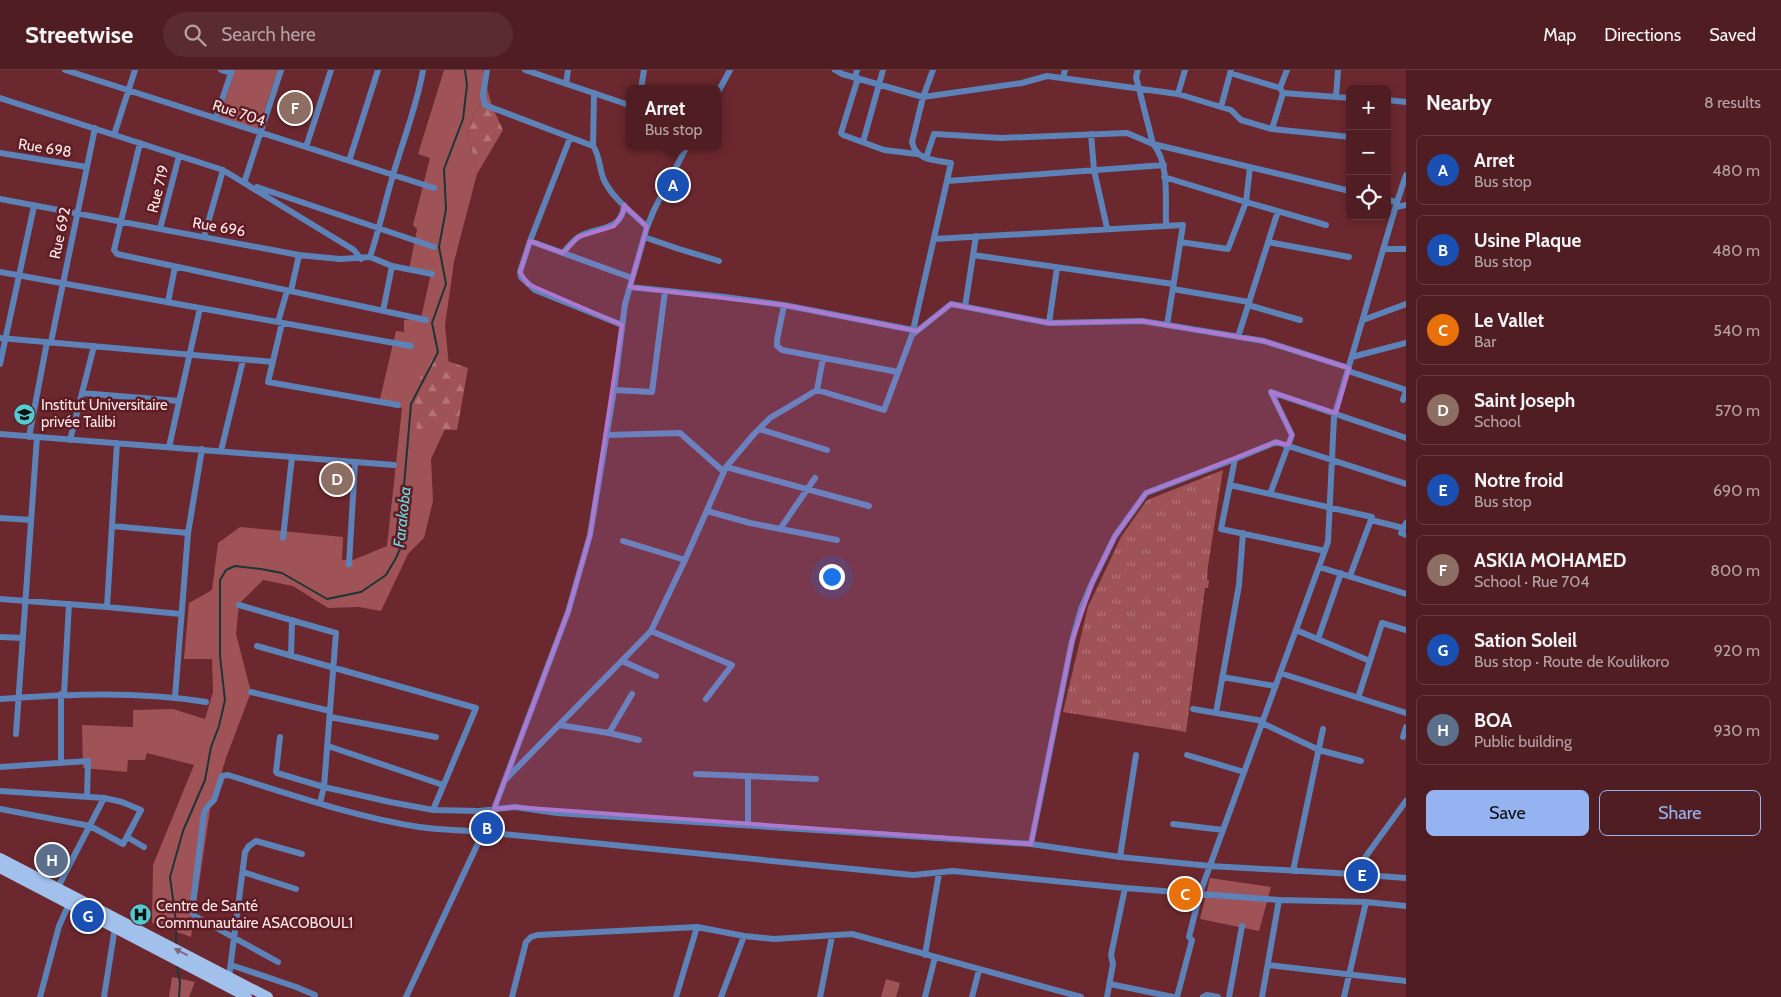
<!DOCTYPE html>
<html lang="en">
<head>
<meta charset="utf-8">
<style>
	body { margin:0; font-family:Cabin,sans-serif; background:#5a2b2f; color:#f1f3f6 }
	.controls { position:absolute; right:15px; top:15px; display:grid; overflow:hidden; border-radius:8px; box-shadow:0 2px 8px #0003 }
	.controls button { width:45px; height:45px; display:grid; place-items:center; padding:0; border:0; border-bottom:1px solid #673c40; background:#501e22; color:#f1f3f6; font:25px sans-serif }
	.you { position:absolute; left:831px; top:506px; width:18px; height:18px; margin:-12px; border:4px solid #fff; border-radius:50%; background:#1a73e8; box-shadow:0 0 0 8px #1a73e833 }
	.badge { display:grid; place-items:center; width:32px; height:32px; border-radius:50%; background:#95b2f1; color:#fff; font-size:16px; font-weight:700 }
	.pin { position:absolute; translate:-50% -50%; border:2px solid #fff; box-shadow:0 1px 5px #0006 }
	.popup { position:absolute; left:626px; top:15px; width:95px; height:65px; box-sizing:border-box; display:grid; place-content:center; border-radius:8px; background:#501e22; filter:drop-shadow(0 1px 4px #0005); font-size:16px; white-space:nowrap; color:#b4a2a5 }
	.popup b { font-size:19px; color:#f1f3f6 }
	.popup::after { content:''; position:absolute; left:50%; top:100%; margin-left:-10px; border:10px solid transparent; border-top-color:#501e22 }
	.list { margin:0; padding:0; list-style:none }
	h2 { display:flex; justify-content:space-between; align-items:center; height:65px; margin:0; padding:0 20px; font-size:21px }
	h2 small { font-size:16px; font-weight:400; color:#b4a2a5 }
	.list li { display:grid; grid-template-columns:32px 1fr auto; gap:15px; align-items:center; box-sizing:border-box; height:70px; margin:0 10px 10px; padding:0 10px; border:1px solid #673c40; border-radius:8px }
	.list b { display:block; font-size:19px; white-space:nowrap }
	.list p { margin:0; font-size:16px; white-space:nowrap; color:#b4a2a5 }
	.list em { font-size:16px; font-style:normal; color:#b4a2a5 }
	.actions { display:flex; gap:10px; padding:15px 20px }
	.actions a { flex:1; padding:11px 0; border:1px solid #95b2f1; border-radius:8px; text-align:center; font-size:18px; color:#95b2f1 }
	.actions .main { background:#95b2f1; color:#111 }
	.icon { flex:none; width:28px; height:28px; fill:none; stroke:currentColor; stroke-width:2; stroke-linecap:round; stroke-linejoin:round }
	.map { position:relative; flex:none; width:1406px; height:927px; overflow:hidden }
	header { display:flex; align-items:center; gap:30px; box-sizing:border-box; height:70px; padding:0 25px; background:#501e22; border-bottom:1px solid #673c40 }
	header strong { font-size:24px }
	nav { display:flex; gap:28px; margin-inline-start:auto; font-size:18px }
	.search { width:350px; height:45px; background:#5a2b2f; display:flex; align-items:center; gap:12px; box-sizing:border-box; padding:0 18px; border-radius:28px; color:#b4a2a5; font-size:19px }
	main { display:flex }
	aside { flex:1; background:#501e22 }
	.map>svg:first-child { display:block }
	.grass { fill:#a05357 }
	.forest { fill:url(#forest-firs) }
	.park { fill:url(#park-tufts) }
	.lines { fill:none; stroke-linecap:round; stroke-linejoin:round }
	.stream { stroke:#1d3535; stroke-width:2 }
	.minor { stroke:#5c82b8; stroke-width:6 }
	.primary { stroke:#a1c0ec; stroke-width:10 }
	.oneway { fill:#7d667e }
	.marked { fill:#ae78d0; fill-opacity:0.2; stroke:#ae78d0; stroke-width:4; stroke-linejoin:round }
	.labels { text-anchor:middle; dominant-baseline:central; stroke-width:5; stroke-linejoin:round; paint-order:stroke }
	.street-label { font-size:15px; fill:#fbe9e9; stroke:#5f1c24 }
	.poi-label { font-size:15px; fill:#fbe9e9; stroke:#5f1c24; text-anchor:start }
	.water-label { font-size:16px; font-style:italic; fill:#65dde0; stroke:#5f1c24 }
</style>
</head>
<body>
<header>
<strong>Streetwise</strong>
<div class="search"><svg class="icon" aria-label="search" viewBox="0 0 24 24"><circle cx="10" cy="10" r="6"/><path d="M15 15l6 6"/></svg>Search here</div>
<nav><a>Map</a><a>Directions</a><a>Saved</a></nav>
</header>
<main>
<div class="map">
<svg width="1406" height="927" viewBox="0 0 1406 927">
	<defs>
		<pattern id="forest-firs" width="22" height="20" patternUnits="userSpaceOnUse" patternTransform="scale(1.25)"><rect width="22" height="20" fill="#a05357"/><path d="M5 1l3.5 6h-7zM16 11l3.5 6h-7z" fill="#b37477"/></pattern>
		<pattern id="park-tufts" width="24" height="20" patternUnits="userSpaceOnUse" patternTransform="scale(1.25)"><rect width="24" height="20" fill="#a05357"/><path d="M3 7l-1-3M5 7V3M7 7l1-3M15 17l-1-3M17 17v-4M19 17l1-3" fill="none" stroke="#b37477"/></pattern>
	</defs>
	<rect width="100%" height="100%" fill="#6b282e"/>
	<path class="grass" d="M235 0H278L258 59 220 47Z
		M444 0H483L488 22 474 44 468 62 477 104 454 192 445 255 449 296 445 359 431 389 433 431 424 468 408 484 381 541 359 537 328 538 293 516 263 510 239 534 236 564 251 622 226 688 210 740 191 867 152 853 153 795 194 695 147 683 145 690H128L127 702 83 698 82 655 133 657V640L173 639 205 649 213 622 212 589H184L189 533 212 520 218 473 240 457 343 467 342 490H353L387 476 402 338 379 333 396 261 404 262V250L421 248 431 203 409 200 417 159 413 155 430 88 418 84Z
		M1210 808 1271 817 1259 861 1200 849Z
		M172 907 195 912 189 927H169Z
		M886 909 900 913 896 927H881Z"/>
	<path class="forest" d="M488 22 492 36 503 60 477 104 468 62 474 44Z
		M427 284 468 298 457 360 417 359 413 332Z"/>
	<path class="park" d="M1223 400 1208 496 1207 510H1209L1208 518H1205L1186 662 1063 642 1088 537 1121 467 1147 430Z"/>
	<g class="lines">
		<path class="stream" d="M176 876V852L170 807 183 761 205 710 211 677 219 656 225 630 220 586V510L226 500 235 496 261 499 282 503 327 529 361 522 386 505 396 488 402 474 404 416 411 334 438 282 432 253 446 214 439 177 446 139 444 99 463 49 467 15 465 0
			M177 896 180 912 179 927"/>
		<path class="minor" d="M65 0 434 118
			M221 0 231 3
			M487 0 483 25 485 35 593 76C600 85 599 99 604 110 612 128 633 143 647 157
			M525 0 629 35
			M835 0 842 4 923 27 1022 13 1047 6 1178 24 1231 40 1241 50 1272 59 1350 67
			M1138 0 1136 7 1153 74C1170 93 1165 131 1166 155
			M1230 3 1280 18 1283 23 1272 59
			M855 8 857 0
			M858 8 841 63 843 65 884 80 917 84
			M1063 8 1065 0
			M566 14 568 0
			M1280 18 1287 0
			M641 19 644 0
			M1283 23 1350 28
			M717 24 730 0
			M1178 24 1185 0
			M1336 27 1338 0
			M0 28 223 100 354 180 361 189
			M1387 30 1406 32
			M1221 37 1231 0
			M216 48 232 0
			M1091 64 1094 100 1107 158
			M114 65 135 0
			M570 68 530 171 520 202 521 207 535 220 622 255
			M863 72 883 0
			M140 73 114 180 117 184 426 250
			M593 76 594 23
			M306 77 331 0
			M0 83 87 97
			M926 88 934 64 1001 68 1127 63 1153 74 1350 121
			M349 91 378 0
			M1164 107 1246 132 1326 155
			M947 111 1164 95
			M247 114 244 113 281 0
			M257 117 434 177
			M0 129 299 185 340 189 370 187 392 196 432 204
			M1387 130 1397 132 1406 105
			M1396 137 1406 135
			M160 159 179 86
			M204 167 223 100
			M644 167 679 179 719 191
			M934 169 1183 155 1167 255
			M530 171 632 208
			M1180 172 1228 179 1246 132 1250 97
			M1268 172 1349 187
			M1383 179H1406
			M563 183C568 177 573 170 580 166 598 156 622 162 624 135
			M973 185 1173 214
			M370 187C379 160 385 132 393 105 403 70 417 36 423 0
			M0 202 411 276
			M630 217 725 227 784 235 913 260
			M1173 219 1249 232
			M291 221 299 185
			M168 232 175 197
			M784 235 777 270V276L782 280 898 302
			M1248 235 1300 250
			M965 237 976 166
			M383 241 392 196
			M1363 250 1406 234
			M278 252 287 221
			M282 253 268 312 398 335
			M1049 253 1057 198
			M912 265 951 234 1049 253 1142 251 1167 255 1264 271 1349 298
			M1238 267 1278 141
			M0 268 273 292
			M51 272 95 58
			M1352 287 1406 273
			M0 294 34 136
			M1348 301 1406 320 1403 330
			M614 320 652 322 665 221
			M817 320 823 288
			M1271 322 1406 368
			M82 323 179 331
			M759 359 827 380
			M0 364 394 395
			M606 365 680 363 723 401
			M29 367 47 272
			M70 370 94 276
			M169 377 200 238
			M221 381 243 290
			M1235 389 1221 459 1325 481
			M726 397 869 436
			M1230 415 1372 447 1350 506
			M1270 424 1292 365 1271 322
			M707 441 750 453 837 470
			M0 448 31 450
			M1371 450 1403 458
			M1406 453 1401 463 1406 465
			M112 456 188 463
			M780 459 815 408
			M283 468 292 387
			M623 471 685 490
			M349 494 355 392
			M1319 497 1406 524
			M0 529 107 537 181 544
			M239 535 336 563 324 717 320 733
			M107 537 117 373
			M1296 560 1370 591
			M651 561 732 595 706 629
			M0 567 23 568
			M1318 569 1341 503
			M257 576 476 638 433 740
			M291 586 292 550
			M622 591 656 606
			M1280 603 1406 643
			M1222 607 1275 616
			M251 622 330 641
			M64 624 69 534
			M175 627 188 463 202 379
			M1358 628 1382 553 1406 560
			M0 629C69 624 137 621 206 632
			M1193 639 1263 651
			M1216 643 1239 515 1243 463
			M330 647 436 667
			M1262 653 1319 680 1361 691
			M559 655 609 663 639 670
			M609 663 632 624
			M16 664 37 367
			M280 667 276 702 277 703 324 717 390 732 433 740 479 741 515 737 557 743 1031 774 1120 787 1210 796 1353 804 1406 808
			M1403 667 1406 657
			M328 676 443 715
			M1187 685 1244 702
			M61 693V624
			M0 697 88 691 87 727
			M696 704 816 709
			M505 710 651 561 685 490 726 397 754 364 770 348 817 320 884 340 912 265 951 93C935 90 916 91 912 72L923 27 933 0
			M0 721 104 728 122 732 141 740 123 774 90 756 0 739
			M1173 754 1223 760
			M748 756V706
			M127 767 144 777
			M1031 774 1072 571 1081 539 1092 513 1115 466 1146 423 1235 389 1276 372 1406 414
			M1120 787 1136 685
			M1293 801 1323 659
			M243 802 296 819
			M1353 804 1406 731
			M57 819 104 728
			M925 885 939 803
			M278 892 195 846 192 841 204 743 207 737 214 730 222 706 228 705C290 724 354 747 419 757 440 760 462 760 483 762L913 805 953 801 1125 818 1279 830 1366 832 1406 836
			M231 895 296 917 315 925
			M1268 895 1406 911
			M229 907 245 782 249 776 256 771 302 784
			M1110 914 1173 927
			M40 927 59 856 69 834
			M104 927 115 857
			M406 927 494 739 568 542 590 465 614 320 625 234 647 157 654 140 687 76
			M512 927 526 872 531 867 537 865 697 857 744 866 774 869 852 864 1081 927
			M676 927 697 857
			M721 927 744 866
			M820 927 832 866
			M925 927 935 887
			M972 927 979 900
			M1107 927 1113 894 1111 885 1125 818
			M1177 927 1192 870 1189 867 1200 823 1328 472 1334 347 1397 132
			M1203 927 1207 925 1218 927
			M1229 927 1242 856
			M1262 927 1279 830
			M1344 927 1366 832"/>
		<path class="primary" d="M0 788 268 927
			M0 798 247 927"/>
	</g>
	<defs><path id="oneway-solid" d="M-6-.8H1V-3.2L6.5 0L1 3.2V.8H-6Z" transform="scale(1.25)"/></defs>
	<use class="oneway" href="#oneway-solid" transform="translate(181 882) rotate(-153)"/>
	<path class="marked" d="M624 135 647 157 630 217 784 235 917 261 951 234 1049 253 1142 251 1264 271 1349 298 1336 343 1271 322 1292 365 1288 375 1276 372 1146 423 1115 466 1092 513 1072 571 1031 774 515 737 494 739 568 542 590 465 622 255 528 214 520 202 530 171 563 183 578 167 614 156 623 143Z"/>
	<defs>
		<symbol id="school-disc" viewBox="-11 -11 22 22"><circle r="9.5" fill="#52ccd0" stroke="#5f1c24"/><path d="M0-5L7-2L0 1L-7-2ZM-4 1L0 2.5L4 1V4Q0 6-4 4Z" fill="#111"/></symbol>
		<symbol id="hospital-disc" viewBox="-11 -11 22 22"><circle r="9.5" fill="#52ccd0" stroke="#5f1c24"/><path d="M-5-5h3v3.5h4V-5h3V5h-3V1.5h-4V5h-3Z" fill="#111"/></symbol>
	</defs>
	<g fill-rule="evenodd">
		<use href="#school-disc" x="12" y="332" width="25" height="25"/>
		<use href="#hospital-disc" x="128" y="832" width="25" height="25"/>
	</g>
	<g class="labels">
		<g class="street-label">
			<text transform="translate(239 43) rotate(18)">Rue 704</text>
			<text transform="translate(45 78) rotate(9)">Rue 698</text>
			<text transform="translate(158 119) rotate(-76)">Rue 719</text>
			<text transform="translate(219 157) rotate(10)">Rue 696</text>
			<text transform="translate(60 163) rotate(-78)">Rue 692</text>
		</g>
		<g class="poi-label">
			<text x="41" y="335">Institut Universitaire<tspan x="41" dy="17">privée Talibi</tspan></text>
			<text x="156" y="836">Centre de Santé<tspan x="156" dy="17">Communautaire ASACOBOUL1</tspan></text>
		</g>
		<g class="water-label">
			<text transform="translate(402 447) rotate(-84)">Farakoba</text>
		</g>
	</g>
</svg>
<div class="controls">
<button>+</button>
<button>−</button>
<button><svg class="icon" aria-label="locate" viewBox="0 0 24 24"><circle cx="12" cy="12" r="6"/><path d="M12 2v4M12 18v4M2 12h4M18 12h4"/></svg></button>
</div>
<div class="you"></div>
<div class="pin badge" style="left:673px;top:115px;background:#1a4fb4">A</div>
<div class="popup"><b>Arret</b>Bus stop</div>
<div class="pin badge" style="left:487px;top:758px;background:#1a4fb4">B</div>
<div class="pin badge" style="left:1185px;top:824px;background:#e8710a">C</div>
<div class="pin badge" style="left:337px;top:409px;background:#8d6e63">D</div>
<div class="pin badge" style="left:1362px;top:805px;background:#1a4fb4">E</div>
<div class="pin badge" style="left:295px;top:38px;background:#8d6e63">F</div>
<div class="pin badge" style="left:88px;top:846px;background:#1a4fb4">G</div>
<div class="pin badge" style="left:52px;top:790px;background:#5c6f8a">H</div>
</div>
<aside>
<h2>Nearby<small>8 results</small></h2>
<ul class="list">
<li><span class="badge" style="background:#1a4fb4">A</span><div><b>Arret</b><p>Bus stop</p></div><em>480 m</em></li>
<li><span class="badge" style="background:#1a4fb4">B</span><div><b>Usine Plaque</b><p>Bus stop</p></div><em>480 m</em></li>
<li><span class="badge" style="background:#e8710a">C</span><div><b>Le Vallet</b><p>Bar</p></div><em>540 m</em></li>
<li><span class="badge" style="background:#8d6e63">D</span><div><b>Saint Joseph</b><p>School</p></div><em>570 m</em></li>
<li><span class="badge" style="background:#1a4fb4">E</span><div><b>Notre froid</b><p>Bus stop</p></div><em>690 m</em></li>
<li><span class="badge" style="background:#8d6e63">F</span><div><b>ASKIA MOHAMED</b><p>School · Rue 704</p></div><em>800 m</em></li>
<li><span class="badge" style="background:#1a4fb4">G</span><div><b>Sation Soleil</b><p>Bus stop · Route de Koulikoro</p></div><em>920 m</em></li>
<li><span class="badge" style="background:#5c6f8a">H</span><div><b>BOA</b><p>Public building</p></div><em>930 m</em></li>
</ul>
<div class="actions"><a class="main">Save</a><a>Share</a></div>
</aside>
</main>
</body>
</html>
